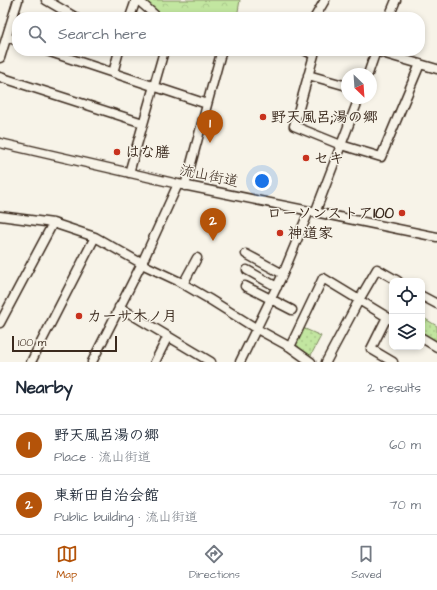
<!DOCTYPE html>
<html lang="en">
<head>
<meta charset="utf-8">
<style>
	body { margin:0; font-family:"Architects Daughter","Klee One",sans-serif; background:#f2f2f3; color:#1f2937 }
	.controls { position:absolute; right:12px; bottom:12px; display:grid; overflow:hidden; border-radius:8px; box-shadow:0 2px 6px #0003 }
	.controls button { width:36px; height:36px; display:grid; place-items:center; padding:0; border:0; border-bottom:1px solid #e0e1e3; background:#fff; color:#1f2937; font:20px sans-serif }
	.compass { position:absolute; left:341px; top:68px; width:36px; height:36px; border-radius:50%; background:#fff; box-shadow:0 2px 6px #0003; rotate:155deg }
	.scale { position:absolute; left:12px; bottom:10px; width:105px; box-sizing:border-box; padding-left:4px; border:2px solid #3b2a1e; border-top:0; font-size:11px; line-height:14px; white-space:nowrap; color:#3b2a1e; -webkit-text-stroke:3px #f7f3e8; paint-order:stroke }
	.you { position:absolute; left:262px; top:181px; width:14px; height:14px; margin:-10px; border:3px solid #fff; border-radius:50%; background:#1a73e8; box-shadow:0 0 0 6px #1a73e833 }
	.badge { display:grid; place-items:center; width:26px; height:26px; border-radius:50%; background:#b45309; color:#fff; font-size:13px; font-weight:700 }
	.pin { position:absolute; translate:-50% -33px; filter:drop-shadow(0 1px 2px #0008) }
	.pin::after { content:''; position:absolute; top:21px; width:14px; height:12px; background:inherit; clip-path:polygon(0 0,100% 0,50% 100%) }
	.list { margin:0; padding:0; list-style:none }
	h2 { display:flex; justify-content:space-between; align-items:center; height:52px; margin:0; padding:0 16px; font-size:17px }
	h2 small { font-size:13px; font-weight:400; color:#747a83 }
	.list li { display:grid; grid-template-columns:26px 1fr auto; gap:12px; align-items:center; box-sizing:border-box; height:60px; padding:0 16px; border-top:1px solid #e0e1e3 }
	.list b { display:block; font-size:15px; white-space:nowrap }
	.list p { margin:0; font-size:13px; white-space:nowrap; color:#747a83 }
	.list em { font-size:13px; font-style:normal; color:#747a83 }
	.icon { flex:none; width:22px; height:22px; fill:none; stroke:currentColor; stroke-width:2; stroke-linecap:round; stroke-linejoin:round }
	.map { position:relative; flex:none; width:437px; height:362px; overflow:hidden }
	.search { position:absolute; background:#fff; box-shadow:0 2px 6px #0003; left:12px; right:12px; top:12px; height:44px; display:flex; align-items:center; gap:10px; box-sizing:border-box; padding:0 14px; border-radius:16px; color:#747a83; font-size:15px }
	.sheet { height:172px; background:#fff }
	nav { display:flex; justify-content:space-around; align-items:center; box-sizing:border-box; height:56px; border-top:1px solid #e0e1e3; background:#fff; font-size:11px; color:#747a83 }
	nav a { display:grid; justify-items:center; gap:2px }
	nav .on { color:#b45309 }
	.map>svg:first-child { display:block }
	.grass { fill:url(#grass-dots); stroke:#7e885f }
	.park { fill:url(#park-crowns); stroke:#7e885f }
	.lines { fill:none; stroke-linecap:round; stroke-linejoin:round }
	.minor-casing { stroke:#3b2a1e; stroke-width:11 }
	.minor { stroke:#f7f3e8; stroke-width:8 }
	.poi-dot { fill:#c8321e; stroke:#f7f3e8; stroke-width:1.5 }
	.labels { text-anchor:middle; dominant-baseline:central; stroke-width:3; stroke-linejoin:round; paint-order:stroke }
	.poi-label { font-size:15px; font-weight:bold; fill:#3b2a1e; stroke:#f7f3e8; text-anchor:start }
	.street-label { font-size:15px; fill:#3b2a1e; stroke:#f7f3e8 }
</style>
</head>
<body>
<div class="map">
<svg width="437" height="362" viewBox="0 0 437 362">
	<defs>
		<pattern id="grass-dots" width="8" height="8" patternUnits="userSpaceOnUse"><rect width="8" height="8" fill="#c2e6a0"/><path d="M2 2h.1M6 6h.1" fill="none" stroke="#a8c589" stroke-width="1.8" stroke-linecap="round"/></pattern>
		<pattern id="park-crowns" width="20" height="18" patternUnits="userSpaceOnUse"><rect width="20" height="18" fill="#c2e6a0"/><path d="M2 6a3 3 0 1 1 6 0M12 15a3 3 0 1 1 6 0" fill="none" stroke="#a8c589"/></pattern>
	</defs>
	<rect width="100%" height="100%" fill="#f7f3e8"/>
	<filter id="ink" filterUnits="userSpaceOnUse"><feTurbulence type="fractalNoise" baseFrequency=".025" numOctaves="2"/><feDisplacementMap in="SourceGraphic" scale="8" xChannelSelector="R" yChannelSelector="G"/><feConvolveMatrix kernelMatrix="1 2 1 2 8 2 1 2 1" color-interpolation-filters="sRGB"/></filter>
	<g filter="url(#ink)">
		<path class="grass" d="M422 317 437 326V343L422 334Z
			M303 328 321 336 310 357 296 347 295 344Z"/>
		<path class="park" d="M144 0H240L237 17H162Z"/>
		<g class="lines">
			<defs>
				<path id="minor" d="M46 0 75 17
					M138 0 157 17
					M130 17 136 0
					M315 17 325 0
					M389 17 396 0
					M7 37 17 41
					M47 51 207 104
					M306 51 314 55 294 126 341 145 381 157 420 64
					M375 51 437 69
					M0 58 18 0
					M113 73 119 51
					M368 74 376 51
					M308 75 347 86
					M0 77 143 123
					M0 143 178 184 437 237
					M129 173 164 51
					M185 186 221 53 222 51
					M315 213 359 98
					M0 216 53 223 95 237 146 266 178 281 209 299 257 329 290 347 311 362
					M246 254 283 274
					M247 270 277 287
					M183 284 197 258
					M245 286 292 310
					M422 296 437 304
					M119 307 211 362
					M387 317 371 349 393 362
					M0 323 53 223
					M422 338 437 347
					M290 347 323 278 392 320
					M31 362 95 237
					M92 362 142 263 178 184
					M155 362 168 336
					M240 362 283 274 309 211
					M326 362 359 300 377 269 398 281"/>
			</defs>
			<use href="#minor" class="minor-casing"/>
			<use href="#minor" class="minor"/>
		</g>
	</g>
	<g class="poi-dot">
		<circle cx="263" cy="117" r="4"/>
		<circle cx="117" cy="152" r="4"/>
		<circle cx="306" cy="158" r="4"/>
		<circle cx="402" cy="213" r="4"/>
		<circle cx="280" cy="233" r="4"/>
		<circle cx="79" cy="316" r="4"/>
	</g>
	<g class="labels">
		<g class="poi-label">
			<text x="271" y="117">野天風呂;湯の郷</text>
			<text x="125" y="152">はな膳</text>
			<text x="314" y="158">セキ</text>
			<text x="394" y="213" text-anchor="end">ローソンストア100</text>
			<text x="288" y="233">神道家</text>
			<text x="87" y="316">カーサ木ノ月</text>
		</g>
		<g class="street-label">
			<text transform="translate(209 176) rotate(12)">流山街道</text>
		</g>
	</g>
</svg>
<div class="controls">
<button><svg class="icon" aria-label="locate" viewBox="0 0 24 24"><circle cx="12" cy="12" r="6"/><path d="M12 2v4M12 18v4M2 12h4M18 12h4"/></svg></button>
<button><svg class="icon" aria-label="layers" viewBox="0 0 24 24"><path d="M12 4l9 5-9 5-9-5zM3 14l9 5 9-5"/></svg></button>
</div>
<svg class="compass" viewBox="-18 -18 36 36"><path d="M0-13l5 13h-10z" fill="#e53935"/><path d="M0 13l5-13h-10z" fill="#747a83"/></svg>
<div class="scale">100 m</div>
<div class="you"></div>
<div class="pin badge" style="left:210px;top:143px">1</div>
<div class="pin badge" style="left:213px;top:241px">2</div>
<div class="search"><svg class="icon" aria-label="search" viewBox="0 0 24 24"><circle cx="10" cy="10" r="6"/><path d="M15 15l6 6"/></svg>Search here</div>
</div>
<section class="sheet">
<h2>Nearby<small>2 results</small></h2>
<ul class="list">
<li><span class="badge">1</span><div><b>野天風呂湯の郷</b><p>Place · 流山街道</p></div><em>60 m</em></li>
<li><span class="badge">2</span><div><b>東新田自治会館</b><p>Public building · 流山街道</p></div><em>70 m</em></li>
</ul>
</section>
<nav>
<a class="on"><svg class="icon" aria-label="map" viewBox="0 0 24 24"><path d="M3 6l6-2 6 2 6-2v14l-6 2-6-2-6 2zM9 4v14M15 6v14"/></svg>Map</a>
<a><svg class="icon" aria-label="directions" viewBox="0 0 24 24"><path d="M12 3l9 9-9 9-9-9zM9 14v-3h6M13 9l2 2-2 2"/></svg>Directions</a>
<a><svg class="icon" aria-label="saved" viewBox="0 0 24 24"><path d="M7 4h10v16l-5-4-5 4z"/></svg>Saved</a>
</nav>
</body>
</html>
